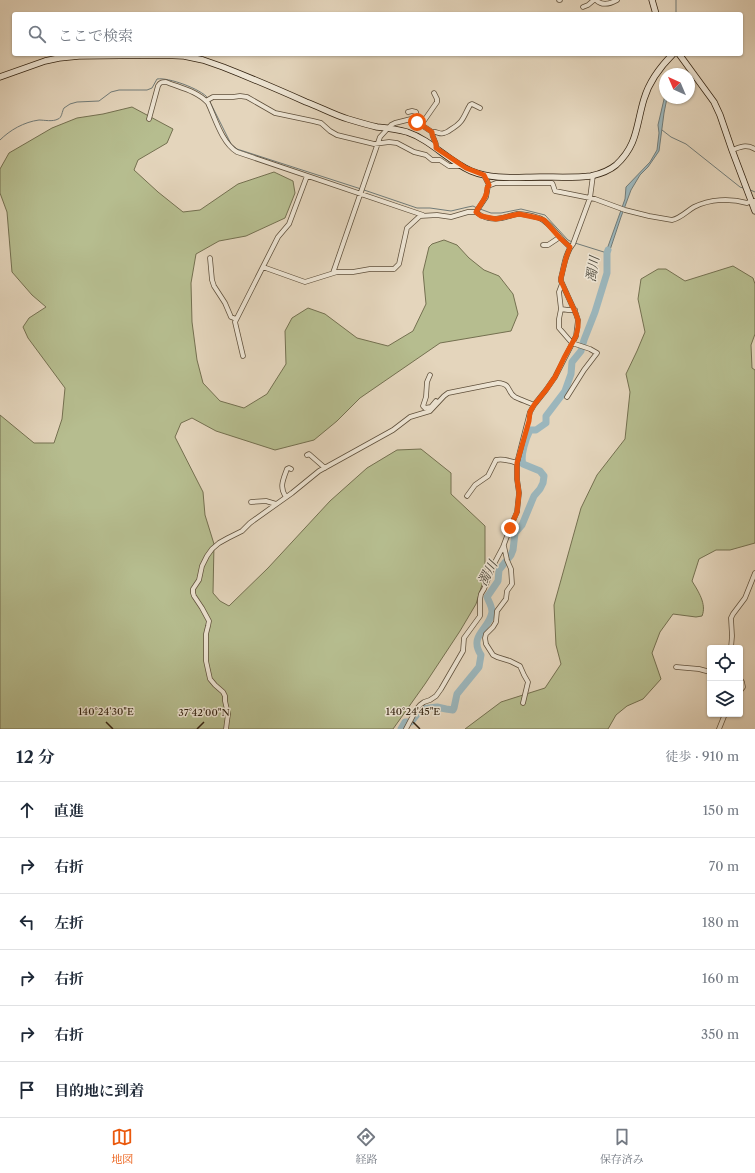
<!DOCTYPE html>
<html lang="ja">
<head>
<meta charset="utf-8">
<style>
	body { margin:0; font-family:"Libre Caslon Text","Noto Serif JP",serif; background:#f2f2f3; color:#1f2937 }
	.controls { position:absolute; right:12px; bottom:12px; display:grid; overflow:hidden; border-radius:4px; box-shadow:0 1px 3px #0004 }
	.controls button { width:36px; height:36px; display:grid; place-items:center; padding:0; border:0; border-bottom:1px solid #e0e1e3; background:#fff; color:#1f2937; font:20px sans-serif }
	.compass { position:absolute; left:659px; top:68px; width:36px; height:36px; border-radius:50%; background:#fff; box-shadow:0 1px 3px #0004; rotate:316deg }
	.stop { position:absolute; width:12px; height:12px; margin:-9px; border:3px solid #ea580c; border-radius:50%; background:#fff }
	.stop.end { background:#ea580c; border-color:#fff; box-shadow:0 1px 4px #0008 }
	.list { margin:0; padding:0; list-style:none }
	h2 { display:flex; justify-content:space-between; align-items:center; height:52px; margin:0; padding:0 16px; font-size:17px }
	h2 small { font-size:13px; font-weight:400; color:#747a83 }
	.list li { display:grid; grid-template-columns:26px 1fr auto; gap:12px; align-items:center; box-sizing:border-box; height:56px; padding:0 16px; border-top:1px solid #e0e1e3 }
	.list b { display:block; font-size:15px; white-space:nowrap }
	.list em { font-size:13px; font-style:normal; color:#747a83 }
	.icon { flex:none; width:22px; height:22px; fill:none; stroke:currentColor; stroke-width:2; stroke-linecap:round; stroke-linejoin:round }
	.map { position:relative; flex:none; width:755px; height:729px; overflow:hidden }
	.search { position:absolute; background:#fff; box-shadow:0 1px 3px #0004; left:12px; right:12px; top:12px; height:44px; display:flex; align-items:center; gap:10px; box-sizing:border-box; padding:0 14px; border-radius:4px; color:#747a83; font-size:15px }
	.sheet { height:388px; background:#fff }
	nav { display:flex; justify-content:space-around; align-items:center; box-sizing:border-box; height:56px; border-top:1px solid #e0e1e3; background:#fff; font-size:11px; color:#747a83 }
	nav a { display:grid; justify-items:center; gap:2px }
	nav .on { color:#ea580c }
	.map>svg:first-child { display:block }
	.green { fill:#b6bd8f; stroke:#747050 }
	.water { fill:#9bb6bc; stroke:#717b78 }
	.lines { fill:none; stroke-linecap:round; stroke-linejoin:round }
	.stream { stroke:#717b78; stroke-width:1 }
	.river { stroke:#9bb6bc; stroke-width:7 }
	.street-casing { stroke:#5f503c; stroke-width:5.5 }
	.secondary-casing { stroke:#332311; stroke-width:7 }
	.street { stroke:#ede4d3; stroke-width:4 }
	.secondary { stroke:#ede4d3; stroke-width:5.5 }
	.route { stroke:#ea580c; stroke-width:5 }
	.ticks { fill:none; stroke:#332311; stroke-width:1.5 }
	.labels { text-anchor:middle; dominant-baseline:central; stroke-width:3; stroke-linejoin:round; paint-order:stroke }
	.water-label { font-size:13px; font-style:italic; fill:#4d483c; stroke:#ede4d3 }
	.ticks-label { font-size:10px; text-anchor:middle; fill:#332311; stroke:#ede4d3; stroke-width:3; stroke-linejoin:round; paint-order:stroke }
</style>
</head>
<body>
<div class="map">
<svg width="755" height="729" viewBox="0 0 755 729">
	<rect width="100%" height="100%" fill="#e4d5bc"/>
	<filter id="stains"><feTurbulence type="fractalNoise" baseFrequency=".005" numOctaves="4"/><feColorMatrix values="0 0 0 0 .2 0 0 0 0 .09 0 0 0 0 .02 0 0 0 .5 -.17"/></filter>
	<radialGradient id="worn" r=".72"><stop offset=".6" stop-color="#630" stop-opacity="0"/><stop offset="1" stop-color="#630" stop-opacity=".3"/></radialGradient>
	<path class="green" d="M132 107 173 129 167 143 138 160 134 170 158 192 183 212 200 210 238 184 274 172 293 181 295 193 285 218 246 236 219 241 196 254 191 283 192 322 197 360 203 383 220 401 244 408 267 394 286 364 285 331 292 318 308 308 325 314 357 338 388 346 413 331 426 304 423 272 429 247 432 244 444 240 457 245 469 258 484 270 499 276 513 294 518 314 511 331 440 343 360 398 337 421 314 440 275 450 216 431 192 418 181 423 175 437 203 492 205 515 214 544 213 593 220 601 229 606 268 568 330 501 367 468 397 450 421 449 451 473V494L485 526V575L476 604 460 631 425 684 393 729H0V415L34 443H54L62 419 65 388 28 338 23 327 29 318 46 307 32 295 12 272 7 212 0 193V169L9 153 52 128 77 118 103 114Z
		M733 266 753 278 755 284V334L751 345 752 368 755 370V543L730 550H716L699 559 692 581C698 591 707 604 702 616L696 617 673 614 660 632 652 653 661 679 643 699 627 706 616 715 608 729H465L501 702 545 688 561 664 556 645 554 605 581 508 597 475 625 439 630 392 626 374 637 351 645 332 638 299 641 279 658 269H666L685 281Z"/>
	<path class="water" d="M665 95V98H667L664 113 659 151 648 167 640 175 631 190 621 217 607 259 606 252 625 199 626 187 650 162 657 150 659 133 658 125Z"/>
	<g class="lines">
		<path class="stream" d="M676 14V0
			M209 100 231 144 237 149 361 189
			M662 130 671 137 686 144 740 187 743 188
			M0 140C10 130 24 122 39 120 44 120 53 122 58 119 62 118 62 111 64 108L70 104 77 102 99 101 111 92 119 90H147L152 88 157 79C168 77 201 89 208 98
			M748 189 755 192
			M364 190 417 208H430L451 211 468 207 473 206 477 208
			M480 209 491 213H501L521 209 545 215 568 240 572 242
			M575 243 607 253"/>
		<path class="river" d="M401 729 405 722H411L421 709 437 707 446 709 453 710 454 708 457 694 479 667 481 655C468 635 490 629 492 612 492 606 489 602 487 597L498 581 499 570 511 555 513 550 515 533 522 525 534 496 540 489 543 483 544 476 540 471 523 464C520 456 526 438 530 430H536L546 423V416L565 391 571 374 572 362 581 351 584 340 595 312 607 273V253L608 250"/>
		<defs>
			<path id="street" d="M559 0H560
				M596 0C602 6 610 4 617 0
				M583 7 588 5 594 0
				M206 101 213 97H233L240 96 247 97 275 113 313 121 321 123 330 131 337 135 374 144 389 142 397 143 414 152 426 155 432 160H440L449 166H461
				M408 112 412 111 416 112 419 123
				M149 119 158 86C160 82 162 82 166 82 181 88 197 91 208 103 215 118 222 143 237 152L423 215
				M421 125 437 102V99L434 93
				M432 132C437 131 440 135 444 133 445 133 449 131 450 130 464 122 463 117 470 105L472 104 480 108
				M732 150C741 147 746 144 755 149
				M484 175 489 185
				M476 212 486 197 488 186 496 183H552L553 185 555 191 595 199 625 210 649 216 672 220C681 218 687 211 694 207 710 199 730 198 747 203L751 201H755
				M543 245H548L560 237
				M210 258 212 280 214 286 225 303 231 317 236 319
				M263 267 305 282 337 272H353L370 269H394L399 264 407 228 420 216 437 215 451 217 468 212H476C483 218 493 220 502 218 507 217 512 215 517 214 523 214 533 216 539 218 549 221 560 239 570 247
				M333 273 380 137 391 125 395 123 411 119 417 122 432 132C432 139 437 141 436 148
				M562 284 559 292 561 309 559 319V328L572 343 590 349 597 353 584 370 567 397
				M561 309 568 310H575
				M243 356 235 322 278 237 289 224 307 176
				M430 375 427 382 426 397 423 406 425 408 431 407 436 401
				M307 455 309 454 325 468
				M467 496 475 485 488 476 496 460C503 458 510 461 517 463
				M286 497C279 487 283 480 287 469L289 468 291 469
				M251 502 266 501 276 504
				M504 546 507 560 511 569 512 584 507 591 506 599 497 611 496 622 493 627 486 634 485 638 486 644 493 655 497 657 510 661 520 666 524 675 528 682 523 703
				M731 648 732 636 731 618 733 614 745 598 755 573
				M676 667 699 669 710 672
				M740 679 742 682 743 687 740 691
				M226 729 228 714 225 701V696L223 692 215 685 210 679 206 661V634L208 626 209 621 202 608 194 596 193 593V589L199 580 202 566 207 556 212 549 219 543 228 538 242 531 250 523 292 493 319 471 393 430 410 417 430 411 444 396 448 393 498 383C512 384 506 391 515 397 521 400 528 402 534 405
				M406 729 416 710 420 705 424 702 430 700 436 696 441 689 463 651 464 638 480 616V599L481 594 484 589 494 564 503 547 510 528 517 512 519 493 517 479V463L530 412 534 405 546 390 555 377 576 336 578 320 576 314 561 281V278C564 267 565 253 573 244L590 198 593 175
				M719 729 725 714"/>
			<path id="secondary" d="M652 0 656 14
				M679 54 714 102 720 115 732 150 755 211
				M0 77 45 61 59 58 79 56 162 55 184 56 203 60 223 67C251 78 279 90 306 102 320 107 334 115 348 119 358 122 368 125 377 127 387 128 397 129 407 132 431 140 448 161 471 171 493 180 517 177 540 177 557 177 575 178 591 176 600 174 610 170 616 165 638 145 636 125 644 99 649 82 660 67 673 54"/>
		</defs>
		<use href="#street" class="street-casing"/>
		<use href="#secondary" class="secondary-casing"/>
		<use href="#street" class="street"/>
		<use href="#secondary" class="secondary"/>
	</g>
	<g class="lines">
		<path class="route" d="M417 122 432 132C432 139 437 141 436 148L466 168 484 175 489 185 487 188C488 197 480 204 476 212L481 216 496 219 519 214 538 218 544 220 560 238 570 247 566 258 561 278V281L576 314 578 320V327L576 336 564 358 555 377 546 390 534 405 530 412 529 421 517 463V479L519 493 517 512 510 528"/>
	</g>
	<path class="ticks" d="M106 722 113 729M413 722 420 729M197 729 204 722"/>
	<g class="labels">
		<g class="water-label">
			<text transform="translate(592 269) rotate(-81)">濁川</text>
			<text transform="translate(487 573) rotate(-62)">濁川</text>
		</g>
	</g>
	<g class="ticks-label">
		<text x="106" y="715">140°24'30"E</text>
		<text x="413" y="715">140°24'45"E</text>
		<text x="204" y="716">37°42'00"N</text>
	</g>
	<rect width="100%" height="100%" filter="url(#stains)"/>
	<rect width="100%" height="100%" fill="url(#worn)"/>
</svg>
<div class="controls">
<button><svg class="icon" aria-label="locate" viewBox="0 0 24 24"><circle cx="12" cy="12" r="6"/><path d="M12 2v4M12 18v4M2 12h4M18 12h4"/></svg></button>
<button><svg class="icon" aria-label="layers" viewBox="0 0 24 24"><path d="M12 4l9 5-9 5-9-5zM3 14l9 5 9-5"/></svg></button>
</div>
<svg class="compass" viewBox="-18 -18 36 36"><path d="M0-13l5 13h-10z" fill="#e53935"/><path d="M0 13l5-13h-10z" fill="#747a83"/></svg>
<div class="stop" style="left:417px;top:122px"></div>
<div class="stop end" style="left:510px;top:528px"></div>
<div class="search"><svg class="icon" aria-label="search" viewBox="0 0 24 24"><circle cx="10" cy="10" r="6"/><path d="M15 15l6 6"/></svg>ここで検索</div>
</div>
<section class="sheet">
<h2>12 分<small>徒歩 · 910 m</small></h2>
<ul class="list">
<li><svg class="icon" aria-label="ahead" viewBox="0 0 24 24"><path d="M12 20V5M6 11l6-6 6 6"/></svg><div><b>直進</b></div><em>150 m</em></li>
<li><svg class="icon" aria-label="right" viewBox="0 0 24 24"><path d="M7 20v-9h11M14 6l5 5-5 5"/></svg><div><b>右折</b></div><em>70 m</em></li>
<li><svg class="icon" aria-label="left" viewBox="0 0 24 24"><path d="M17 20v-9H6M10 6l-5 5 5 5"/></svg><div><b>左折</b></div><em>180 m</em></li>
<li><svg class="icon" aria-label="right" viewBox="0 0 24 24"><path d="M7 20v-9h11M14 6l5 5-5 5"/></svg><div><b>右折</b></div><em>160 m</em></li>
<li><svg class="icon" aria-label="right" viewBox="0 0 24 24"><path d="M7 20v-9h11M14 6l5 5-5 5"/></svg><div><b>右折</b></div><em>350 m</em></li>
<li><svg class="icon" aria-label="arrive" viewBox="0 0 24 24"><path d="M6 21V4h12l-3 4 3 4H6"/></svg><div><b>目的地に到着</b></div></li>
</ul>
</section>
<nav>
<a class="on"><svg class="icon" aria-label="map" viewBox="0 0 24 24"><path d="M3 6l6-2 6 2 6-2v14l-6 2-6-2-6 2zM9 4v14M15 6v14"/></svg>地図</a>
<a><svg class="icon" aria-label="directions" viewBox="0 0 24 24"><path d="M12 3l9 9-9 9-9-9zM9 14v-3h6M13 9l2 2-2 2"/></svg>経路</a>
<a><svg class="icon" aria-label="saved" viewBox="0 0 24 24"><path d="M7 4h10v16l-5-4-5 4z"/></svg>保存済み</a>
</nav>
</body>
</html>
